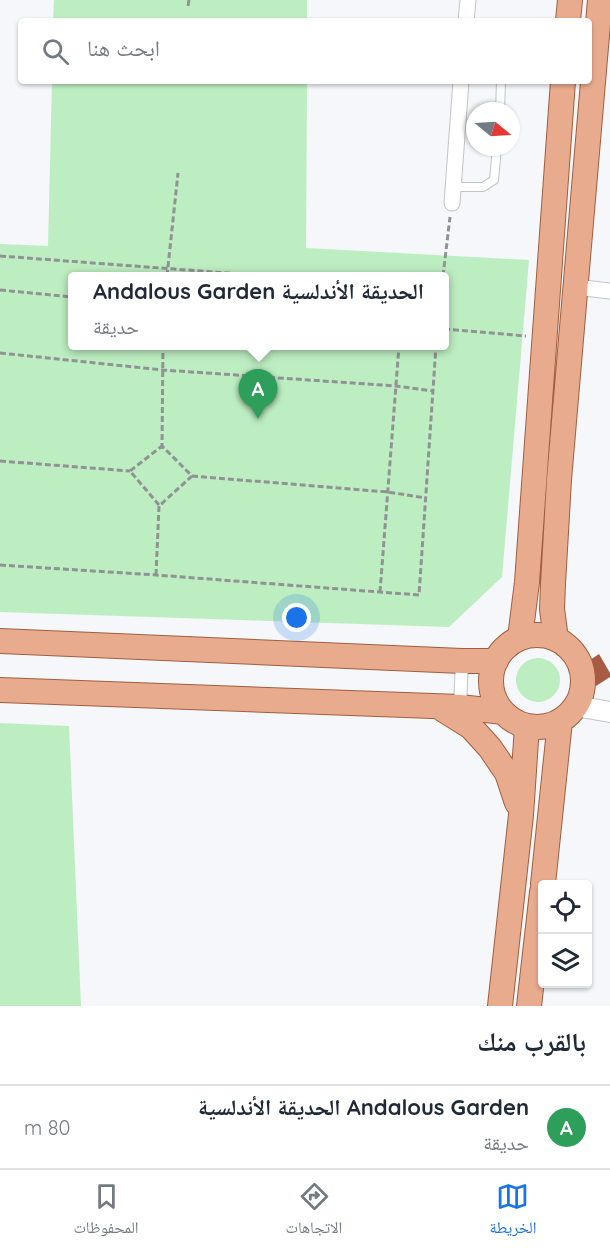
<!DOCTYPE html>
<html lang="ar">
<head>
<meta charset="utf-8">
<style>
	body { margin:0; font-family:Quicksand,"Noto Naskh Arabic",sans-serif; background:#f6f6f7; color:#1f2937; direction:rtl }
	.controls { position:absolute; right:18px; bottom:18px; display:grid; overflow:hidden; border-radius:6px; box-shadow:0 2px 4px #0004 }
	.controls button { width:54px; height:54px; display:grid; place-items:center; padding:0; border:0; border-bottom:2px solid #e0e1e3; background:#fff; color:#1f2937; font:30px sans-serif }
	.compass { position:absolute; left:466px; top:102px; width:54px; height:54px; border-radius:50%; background:#fff; box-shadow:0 2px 4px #0004; rotate:108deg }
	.you { position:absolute; left:297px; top:618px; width:21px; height:21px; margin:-15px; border:4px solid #fff; border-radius:50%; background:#1a73e8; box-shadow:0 0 0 9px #1a73e833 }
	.badge { display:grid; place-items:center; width:39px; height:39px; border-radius:50%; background:#1a73e8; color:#fff; font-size:20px; font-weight:700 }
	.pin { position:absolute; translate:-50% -50px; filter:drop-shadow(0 2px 3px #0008) }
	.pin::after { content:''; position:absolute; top:32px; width:21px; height:18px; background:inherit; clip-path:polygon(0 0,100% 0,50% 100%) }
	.popup { position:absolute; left:68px; top:272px; width:381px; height:78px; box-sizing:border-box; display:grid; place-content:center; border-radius:6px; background:#fff; filter:drop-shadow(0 2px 4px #0005); font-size:20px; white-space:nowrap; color:#747a83 }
	.popup b { font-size:22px; color:#1f2937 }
	.popup::after { content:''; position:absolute; left:50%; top:100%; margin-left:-12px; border:12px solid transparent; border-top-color:#fff }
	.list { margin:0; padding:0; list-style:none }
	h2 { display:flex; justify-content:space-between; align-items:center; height:78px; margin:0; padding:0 24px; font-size:26px }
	h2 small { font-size:20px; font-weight:400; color:#747a83 }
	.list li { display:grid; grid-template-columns:39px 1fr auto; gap:18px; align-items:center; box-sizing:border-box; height:84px; padding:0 24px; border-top:2px solid #e0e1e3 }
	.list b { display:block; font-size:22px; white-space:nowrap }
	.list p { margin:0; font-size:20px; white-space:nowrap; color:#747a83 }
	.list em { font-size:20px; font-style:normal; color:#747a83 }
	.icon { flex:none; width:33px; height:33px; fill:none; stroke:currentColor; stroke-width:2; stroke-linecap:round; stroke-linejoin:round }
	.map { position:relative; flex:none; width:610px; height:1006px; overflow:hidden; direction:ltr }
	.search { position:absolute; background:#fff; box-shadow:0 2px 4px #0004; left:18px; right:18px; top:18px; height:66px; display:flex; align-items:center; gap:15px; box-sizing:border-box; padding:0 21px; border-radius:6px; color:#747a83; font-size:22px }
	.sheet { height:162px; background:#fff }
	nav { display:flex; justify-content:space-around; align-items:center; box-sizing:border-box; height:84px; border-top:2px solid #e0e1e3; background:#fff; font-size:16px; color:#747a83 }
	nav a { display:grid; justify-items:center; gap:3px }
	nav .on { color:#1a73e8 }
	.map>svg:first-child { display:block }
	.green { fill:#bdeec1; fill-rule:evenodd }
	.building { fill:#a65b42 }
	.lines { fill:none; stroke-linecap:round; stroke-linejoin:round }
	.service-casing { stroke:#c3c4c8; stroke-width:10 }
	.pedestrian-casing { stroke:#c3c4c8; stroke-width:14 }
	.minor-casing { stroke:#c3c4c8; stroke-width:17 }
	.tertiary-casing { stroke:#c3c4c8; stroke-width:22 }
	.primary-casing { stroke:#a15e3f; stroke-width:26 }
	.path { stroke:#919294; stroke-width:3; stroke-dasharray:6 3; stroke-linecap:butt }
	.service { stroke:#fff; stroke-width:8 }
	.pedestrian { stroke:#fff; stroke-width:12 }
	.minor { stroke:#fff; stroke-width:15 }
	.tertiary { stroke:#fff; stroke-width:20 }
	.primary { stroke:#e9ab8e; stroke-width:24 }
</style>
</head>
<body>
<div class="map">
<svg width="610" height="1006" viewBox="0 0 610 1006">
	<rect width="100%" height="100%" fill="#f5f7fa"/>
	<path class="green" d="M54 0H307V21H53Z
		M52 81H307L306 248 529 260 502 577 449 627 0 612V244L48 246ZM72 276H444V346H72Z
		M516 680a22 22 0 1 1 44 0a22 22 0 1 1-44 0Z
		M0 723 69 726 81 1006H0Z"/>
	<path class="building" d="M599 654 610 673V677L596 686 584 664Z"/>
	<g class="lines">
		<defs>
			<path id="service" d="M500 111 501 81
				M453 187H483L494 180 497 147"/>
			<path id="pedestrian" d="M460 707 462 661"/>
			<path id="minor" d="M466 21 468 0
				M452 203 461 81
				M575 287 610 291"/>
			<path id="tertiary" d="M575 706 610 712"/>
			<path id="primary" d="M568 21 570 0
				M491 681a46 46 0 1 1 92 0a46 46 0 1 1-92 0Z
				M520 638 527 582 563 81
				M556 639 552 609 553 584 559 480 600 0
				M0 641 462 661H496
				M0 690 460 707 503 712
				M439 707 471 727 490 748 507 773 517 803
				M543 884 560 721
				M500 1006 521 815 527 726
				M529 1006 542 892"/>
		</defs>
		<use href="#service" class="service-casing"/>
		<use href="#pedestrian" class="pedestrian-casing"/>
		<use href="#minor" class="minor-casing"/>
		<use href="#tertiary" class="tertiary-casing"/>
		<use href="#primary" class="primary-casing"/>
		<path class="path" d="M188 6 189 0
			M0 256 267 276
			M167 276 178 173
			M443 276 450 217
			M0 290 72 297
			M444 329 526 336
			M0 353 163 370 396 386 433 391
			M0 461 130 471
			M192 476 388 492 426 498
			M159 505 130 471 162 446
			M0 565 156 575 419 595 436 346
			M156 575 159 506 192 476 162 446 163 346
			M380 592 399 346"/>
		<use href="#service" class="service"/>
		<use href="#pedestrian" class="pedestrian"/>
		<use href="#minor" class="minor"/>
		<use href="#tertiary" class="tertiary"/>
		<use href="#primary" class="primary"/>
	</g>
</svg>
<div class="controls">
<button><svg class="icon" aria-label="locate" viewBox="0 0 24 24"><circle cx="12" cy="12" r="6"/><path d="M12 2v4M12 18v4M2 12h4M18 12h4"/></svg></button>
<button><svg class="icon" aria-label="layers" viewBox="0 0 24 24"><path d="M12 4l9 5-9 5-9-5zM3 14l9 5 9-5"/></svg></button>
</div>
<svg class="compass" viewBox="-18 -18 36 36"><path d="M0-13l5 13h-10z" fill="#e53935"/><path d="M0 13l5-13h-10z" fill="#747a83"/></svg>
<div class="you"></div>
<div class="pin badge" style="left:258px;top:419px;background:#2e9e5b">A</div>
<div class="popup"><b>Andalous Garden الحديقة الأندلسية</b>حديقة</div>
<div class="search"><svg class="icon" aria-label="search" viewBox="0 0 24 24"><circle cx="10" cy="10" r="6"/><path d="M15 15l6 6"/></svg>ابحث هنا</div>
</div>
<section class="sheet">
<h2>بالقرب منك<small></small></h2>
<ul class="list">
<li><span class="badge" style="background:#2e9e5b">A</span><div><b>Andalous Garden الحديقة الأندلسية</b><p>حديقة</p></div><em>80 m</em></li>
</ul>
</section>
<nav>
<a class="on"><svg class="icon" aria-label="map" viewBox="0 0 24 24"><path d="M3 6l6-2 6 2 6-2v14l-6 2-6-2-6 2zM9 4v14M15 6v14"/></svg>الخريطة</a>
<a><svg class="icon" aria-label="directions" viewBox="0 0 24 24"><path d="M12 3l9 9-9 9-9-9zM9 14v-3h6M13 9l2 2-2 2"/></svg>الاتجاهات</a>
<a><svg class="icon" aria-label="saved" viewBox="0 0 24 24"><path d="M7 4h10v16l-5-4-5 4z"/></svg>المحفوظات</a>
</nav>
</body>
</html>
